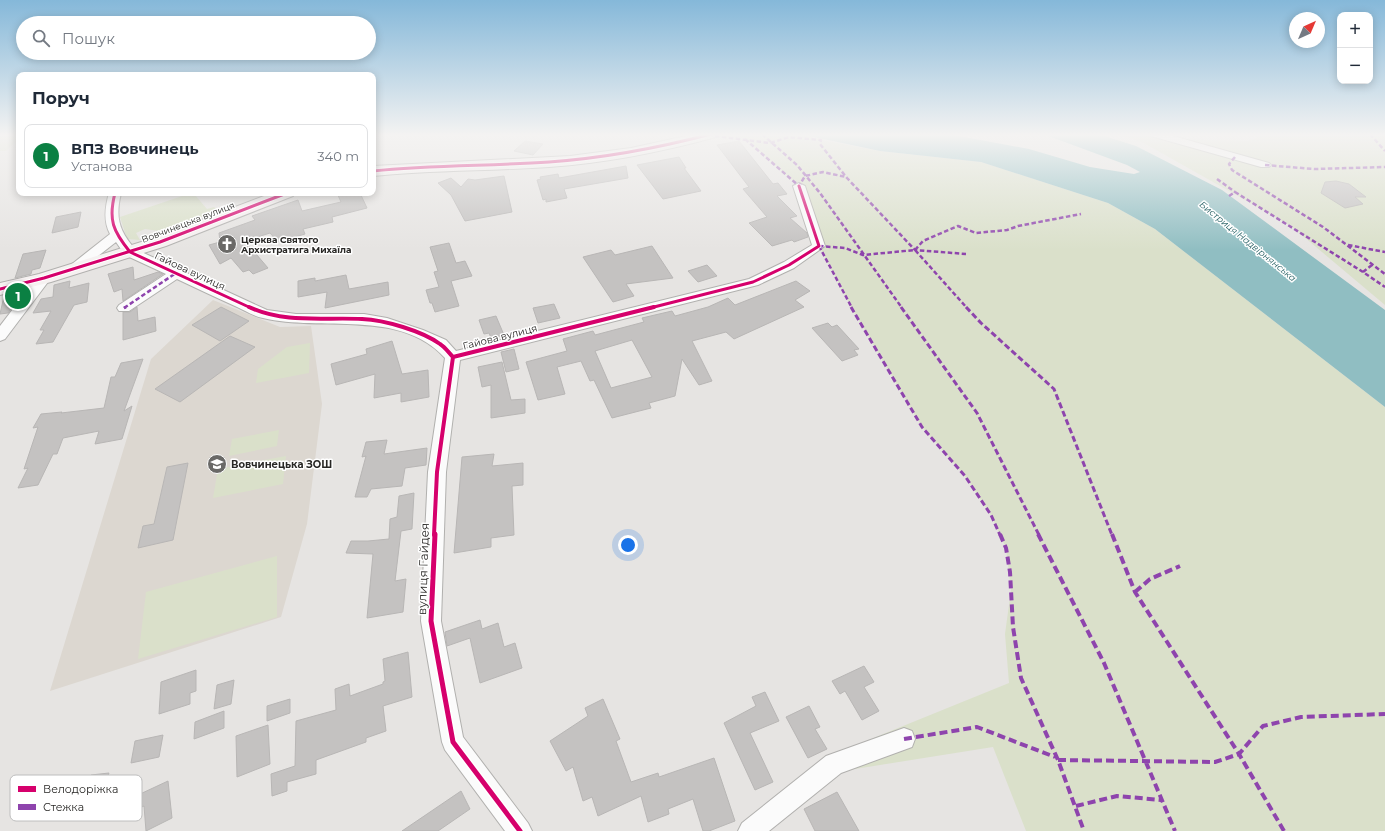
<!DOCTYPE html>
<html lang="uk">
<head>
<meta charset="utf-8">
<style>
	body { margin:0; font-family:Montserrat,sans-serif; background:#f2f2f3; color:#1f2937 }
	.controls { position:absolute; right:12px; top:12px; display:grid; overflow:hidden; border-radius:8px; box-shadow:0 2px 10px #0003 }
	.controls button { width:36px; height:36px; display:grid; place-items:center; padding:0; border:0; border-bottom:1px solid #e0e1e3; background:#fff; color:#1f2937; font:20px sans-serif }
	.compass { position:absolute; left:1289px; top:12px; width:36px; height:36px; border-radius:50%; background:#fff; box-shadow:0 2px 10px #0003; rotate:44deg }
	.you { position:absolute; left:628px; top:545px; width:14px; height:14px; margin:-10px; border:3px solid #fff; border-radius:50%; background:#1a73e8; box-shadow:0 0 0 6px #1a73e833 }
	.badge { display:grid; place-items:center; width:26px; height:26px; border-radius:50%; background:#0b8043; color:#fff; font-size:13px; font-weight:700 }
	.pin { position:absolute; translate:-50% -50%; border:2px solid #fff; box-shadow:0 1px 4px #0006 }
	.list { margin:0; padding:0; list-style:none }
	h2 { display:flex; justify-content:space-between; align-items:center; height:52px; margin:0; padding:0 16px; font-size:17px }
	h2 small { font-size:13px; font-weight:400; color:#747a83 }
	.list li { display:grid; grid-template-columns:26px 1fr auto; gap:12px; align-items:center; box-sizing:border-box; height:64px; margin:0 8px 8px; padding:0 8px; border:1px solid #e0e1e3; border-radius:8px }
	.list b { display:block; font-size:15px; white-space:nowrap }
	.list p { margin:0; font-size:13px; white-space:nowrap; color:#747a83 }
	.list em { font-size:13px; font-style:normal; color:#747a83 }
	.icon { flex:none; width:22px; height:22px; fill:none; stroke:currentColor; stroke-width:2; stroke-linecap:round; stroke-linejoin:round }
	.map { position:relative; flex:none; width:1385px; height:831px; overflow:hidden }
	.search { position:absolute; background:#fff; box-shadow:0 2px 10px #0003; left:16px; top:16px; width:360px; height:44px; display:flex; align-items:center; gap:10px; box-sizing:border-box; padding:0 14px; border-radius:22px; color:#747a83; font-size:15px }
	.panel { position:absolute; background:#fff; box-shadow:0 2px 10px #0003; left:16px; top:72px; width:360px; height:124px; border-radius:8px }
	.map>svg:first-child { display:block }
	.built { fill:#dcd7d0 }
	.green { fill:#dae0ca }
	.water { fill:#90bec2 }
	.building { fill:#c4c2c1; stroke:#b8b6b5; fill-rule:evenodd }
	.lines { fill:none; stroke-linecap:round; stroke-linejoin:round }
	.street-casing { stroke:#b1b0ae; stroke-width:2 }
	.secondary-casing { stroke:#b1b0ae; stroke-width:2 }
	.street { fill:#fbfbfb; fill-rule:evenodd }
	.secondary { fill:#f6f1f1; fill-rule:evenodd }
	.quiet-far2 { stroke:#8e44ad; stroke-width:2.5; stroke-dasharray:4.5 2.5; stroke-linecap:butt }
	.quiet-far1 { stroke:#8e44ad; stroke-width:3; stroke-dasharray:6 3; stroke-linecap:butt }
	.quiet { stroke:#8e44ad; stroke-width:4; stroke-dasharray:8 4; stroke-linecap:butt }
	.cycleway-far2-casing { stroke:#fff; stroke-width:5 }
	.cycleway-far1-casing { stroke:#fff; stroke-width:6 }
	.cycleway-casing { stroke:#fff; stroke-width:8 }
	.cycleway-far2 { stroke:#d6006c; stroke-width:3 }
	.cycleway-far1 { stroke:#d6006c; stroke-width:4 }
	.cycleway { stroke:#d6006c; stroke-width:5 }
	.labels { text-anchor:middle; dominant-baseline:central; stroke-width:3; stroke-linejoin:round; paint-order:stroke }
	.far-street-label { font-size:9px; fill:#282725; stroke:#fff }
	.far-poi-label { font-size:9px; font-weight:bold; fill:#282725; stroke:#fff; text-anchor:start }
	.far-water-label { font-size:9px; font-style:italic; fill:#265f63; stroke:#fff }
	.street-label { font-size:10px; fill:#282725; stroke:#fff }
	.poi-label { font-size:10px; font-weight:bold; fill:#282725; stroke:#fff; text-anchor:start }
	.near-street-label { font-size:12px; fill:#282725; stroke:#fff }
	.key { fill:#fff; stroke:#bebebe; stroke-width:1 }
	.key-label { font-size:11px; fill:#282725 }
</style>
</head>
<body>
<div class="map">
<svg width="1385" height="831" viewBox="0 0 1385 831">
	<rect width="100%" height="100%" fill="#e6e4e2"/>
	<path class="built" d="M213 300 280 327 311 326 322 404 307 524 281 617 50 691 151 359Z"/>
	<path class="green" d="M0 134H19V138L6 151H0Z
		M737 134H798L821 140 880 151 981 162 1108 203 1155 229 1385 407V831H1026L993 747 836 772 839 752 1009 683 1005 634 1011 590 1006 548 991 515 965 476 922 427 854 312 819 246 799 186 745 139 732 135Z
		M1117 134H1143L1160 139 1248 141 1268 134H1385V305L1291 226 1142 142Z
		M191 193H200L195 195 207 209 214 207 218 211 193 220V225L178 231 175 226 159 231 145 229 136 233 140 240 127 239 120 217Z
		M310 343 309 373 256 383 258 369 287 347Z
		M279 430 277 446 229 456 232 439Z
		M286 456 283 484 213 498 218 469Z
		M277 556V617L138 659 146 592Z"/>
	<path class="water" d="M800 134H948L1029 149 1090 167 1134 174 1140 172 1127 165 1043 134H1098L1136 146 1222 190 1385 310V407L1155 229 1108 203 981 162 880 151Z"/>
	<path class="building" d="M525 141 543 144 533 155 514 151Z
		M739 141 773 184 778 183 787 194 777 196 797 216 790 218 807 233 808 237 794 242 792 240 772 246 749 223 767 217 743 189 749 187 717 145Z
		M679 157 686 168H684L701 191 663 199 637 165Z
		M626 166 628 178 564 189 567 198 546 202V199L543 200 537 180 541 179 540 177 558 174 559 178Z
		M504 176 512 212 465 221 451 195 438 183 451 178 461 187 468 179 475 180Z
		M1336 181 1349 184 1366 197H1355L1363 204 1345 208 1321 193 1325 182Z
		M337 193H360L367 208 332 217 333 222 303 229 305 234 278 242 270 233 245 241 268 268 253 274 249 270 243 272 231 258 220 264 209 245 220 242 219 233 255 220 252 216 298 200 302 211 341 202Z
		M81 212 78 227 52 233 56 217Z
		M449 243 456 263 465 261 472 276 451 281 459 306 435 312 432 303H430L426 290 439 287 434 272 438 271 430 247Z
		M652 246 673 278 626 284 634 296 613 302 583 257 611 250 615 255Z
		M46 250 40 268 32 270 31 274 15 278 23 254Z
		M707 265 717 276 698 282 688 271Z
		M133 267 134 280 158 272 163 274 123 301 122 289 114 292 108 274Z
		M346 275 349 289 388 282 389 295 325 308 327 292 298 297V281L315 278V281Z
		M70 281 69 288 89 283 87 302 74 305 53 342 36 344 44 330H40L51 311 33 313 41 299 53 297 54 285Z
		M796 281 810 291 795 300 804 307 734 339 726 332 692 341 712 381 699 385 682 359 675 396 649 403 651 408 612 418 594 380 590 381 581 361 557 367 565 394 538 400 526 362 567 351 563 339 593 331 595 335 644 322 642 318 672 311 675 316 708 307 728 298 735 305ZM632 340 652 377 611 388 595 351Z
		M26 290 8 313 0 314 4 296Z
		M554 304 560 318 538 323 533 308Z
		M137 307 138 321 155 317 156 331 123 340V312H130Z
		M221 307 249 321 220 341 192 325Z
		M496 316 504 335 491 338 489 333 484 334 479 320Z
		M828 323 832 327 837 325 859 349 854 350 858 355 842 361 812 328Z
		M230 336 255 347 180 402 155 389Z
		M392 341 402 374 428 370 429 397 401 402V393L374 398 375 374 336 385 331 364 367 354 366 349Z
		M514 349 519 369 506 372 501 352Z
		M143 359 124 411 132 406 122 439 95 444 99 431 63 438 57 454H53L38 485 18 488 28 468 24 469 38 427 33 428 41 414 62 412 61 413 104 408 111 377H115L121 363Z
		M502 362 511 400 525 399V413L491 418V385L482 387 478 367Z
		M387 440 384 454 427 448 426 465 405 468 402 486 371 489 367 497H355L366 456 362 457 366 442Z
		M494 454 492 466 523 463V485L512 486 514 535 491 538V547L454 553 462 457Z
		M188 463 173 540 138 548 143 526 154 524 167 467Z
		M414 493 412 529 401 531 395 581 406 579 403 612 367 618 373 554 346 553 351 541H368L389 539 390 519 397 517 399 496Z
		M480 620 482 629 498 623 504 647 515 643 522 668 480 683 470 638 447 646 445 632Z
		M408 652 412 697 383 706 386 731 366 738V742L316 760V774L287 782V791L272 796 271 774 295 766 296 721 336 710 335 689 349 684 350 696 383 684V682L385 681 383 659Z
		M864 666 874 682 864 687 879 711 862 720 845 691 840 694 832 681Z
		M196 670V691L190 693V704L159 714 161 682Z
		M234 680 231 704 214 709 217 685Z
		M765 692 779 721 750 733 773 782 755 790 724 723 756 706 752 697Z
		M290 699V713L267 721V706Z
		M603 699 620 739 616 741 631 782 658 773 659 777 714 758 735 821 709 831H703L693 799 668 809 669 814 648 822 641 796 598 816 592 797 583 801 573 767 566 771 550 741 588 716 585 708Z
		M809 706 820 727 815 729 827 749 808 758 786 717Z
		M224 711V728L194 739 195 722Z
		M268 725 270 764 237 777 236 736Z
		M163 735 159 757 131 763 135 741Z
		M109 773 103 789 85 791 91 775Z
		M168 781 172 818 146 831 144 806 139 808 138 795Z
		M461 791 470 809 438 831H402Z
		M837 792 859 831H815L804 809Z"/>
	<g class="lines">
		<defs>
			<path id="street" d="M1150 134H1166L1269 163 1271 165 1269 167H1261L1151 136Z
				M799 183 805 186 825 246 794 268 758 285 460 360 446 472 441 621 463 737 528 823 532 831H505L445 750 442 742 421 621 428 472 445 358C400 308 321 332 263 318 253 316 244 310 235 306 215 297 196 288 177 279L129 311H119L117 308 119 305 166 274 125 255 116 242 79 271H69L67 268 110 234C103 221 105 207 109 193H121C115 217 119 231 135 249L267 310 296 314H364L387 318 423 330 446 340 456 351 749 279 784 262 812 245 793 186Z
				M44 274 49 275 51 278 5 339 0 341V326L39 275Z
				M904 728 912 731 915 739 912 747 841 773 769 831H738L742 823 826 756Z"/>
			<path id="secondary" d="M695 134H718L716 137C661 152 606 163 549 167 490 171 432 170 373 176V166L570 156 631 148Z
				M272 193H295L293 196 166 246 51 282 0 295V283L39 274 154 238Z"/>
		</defs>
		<use href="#street" class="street-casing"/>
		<use href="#secondary" class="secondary-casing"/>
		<use href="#street" class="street"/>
		<use href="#secondary" class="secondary"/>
		<path class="quiet-far2" d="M762 134 797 165 820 193 902 308
			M1370 134 1385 151
			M708 135 770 143 789 137 821 140 820 144 847 178 915 250 966 254
			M745 139 799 186 805 176 823 172 846 177
			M1235 157 1229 164 1232 170 1323 227 1385 274
			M1265 165 1314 169 1385 167
			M1217 179 1235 192
			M1229 196 1235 192 1363 272
			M1348 245 1385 252
			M819 246 845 248 863 255 915 250 967 308
			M819 246 852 308
			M915 250 923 241 958 226 976 233 1007 230 1018 226 1081 214
			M1372 265 1363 272 1385 287
			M124 308 176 273"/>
		<path class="quiet-far1" d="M851 307 922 427 965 476 991 515 1000 535
			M901 307 977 413 1039 535
			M966 307 981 323 1054 389 1112 535
			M124 308 126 307"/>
		<path class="quiet" d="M1000 534 1006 548 1010 572 1013 627 1021 678 1058 760 1084 831
			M1038 534 1104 663 1175 831
			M1112 534 1135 592 1239 754 1284 831
			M1135 592 1150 579 1180 566
			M904 739 977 727 1055 757
			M1058 760 1215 762 1239 754 1263 726 1301 717 1385 714
			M1076 806 1117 796 1161 800"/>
		<defs>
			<path id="cycleway-far2" d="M373 171C432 165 491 166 549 162 604 158 658 148 711 134
				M115 193C108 220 113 231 130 252L251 308
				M0 289 44 278 160 242 287 193
				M650 308 753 282 789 265 819 246 799 186"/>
			<path id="cycleway-far1" d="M249 307C285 324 324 317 362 319 385 320 422 331 440 344 445 347 449 353 453 357L654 307
				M434 535 437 472 453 357"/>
			<path id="cycleway" d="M435 534 431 621 453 742 520 831"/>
		</defs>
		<use href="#cycleway-far2" class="cycleway-far2-casing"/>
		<use href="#cycleway-far1" class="cycleway-far1-casing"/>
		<use href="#cycleway" class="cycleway-casing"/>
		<use href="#cycleway-far2" class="cycleway-far2"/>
		<use href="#cycleway-far1" class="cycleway-far1"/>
		<use href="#cycleway" class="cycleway"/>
	</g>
	<linearGradient id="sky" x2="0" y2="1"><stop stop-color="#85b8d9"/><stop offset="0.54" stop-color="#f4f3f2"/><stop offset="1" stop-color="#f4f3f2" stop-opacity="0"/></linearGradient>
	<rect width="1385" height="250" fill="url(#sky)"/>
	<defs>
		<symbol id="church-disc" viewBox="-11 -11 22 22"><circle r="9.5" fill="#6a6967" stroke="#fff"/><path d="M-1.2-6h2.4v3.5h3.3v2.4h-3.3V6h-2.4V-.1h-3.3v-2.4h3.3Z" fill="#fff"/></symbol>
		<symbol id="school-disc" viewBox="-11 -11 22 22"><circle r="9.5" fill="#6a6967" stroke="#fff"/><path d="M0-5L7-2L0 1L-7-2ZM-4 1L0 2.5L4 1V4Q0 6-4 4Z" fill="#fff"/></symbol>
	</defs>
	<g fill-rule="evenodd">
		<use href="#church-disc" x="216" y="233" width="22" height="22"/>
		<use href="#school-disc" x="206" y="453" width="22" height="22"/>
	</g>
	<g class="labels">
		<g class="far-street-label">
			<text transform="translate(188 222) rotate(-21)">Вовчинецька вулиця</text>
		</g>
		<g class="far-poi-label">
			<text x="241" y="239">Церква Святого<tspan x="241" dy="10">Архистратига Михаїла</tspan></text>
		</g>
		<g class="far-water-label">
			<text transform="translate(1248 241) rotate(39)">Бистриця Надвірнянська</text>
		</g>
		<g class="street-label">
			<text transform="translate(190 271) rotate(25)">Гайова вулиця</text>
			<text transform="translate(500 337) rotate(-14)">Гайова вулиця</text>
		</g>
		<g class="poi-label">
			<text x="231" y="464">Вовчинецька ЗОШ</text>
		</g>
		<g class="near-street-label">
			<text transform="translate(423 569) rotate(-88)">вулиця Гайдея</text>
		</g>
	</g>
	<rect x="10" y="775" width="132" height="46" rx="6" class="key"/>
	<rect x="18" y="786" width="18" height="6" fill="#d6006c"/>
	<rect x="18" y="804" width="18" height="6" fill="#8e44ad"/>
	<g class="key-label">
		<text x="43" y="793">Велодоріжка</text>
		<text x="43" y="811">Стежка</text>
	</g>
</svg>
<div class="controls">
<button>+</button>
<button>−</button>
</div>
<svg class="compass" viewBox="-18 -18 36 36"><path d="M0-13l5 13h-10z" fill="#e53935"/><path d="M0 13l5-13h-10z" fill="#747a83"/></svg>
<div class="you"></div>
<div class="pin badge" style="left:18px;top:296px">1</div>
<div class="search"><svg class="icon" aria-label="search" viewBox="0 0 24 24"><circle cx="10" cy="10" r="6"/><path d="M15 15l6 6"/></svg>Пошук</div>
<section class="panel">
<h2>Поруч<small></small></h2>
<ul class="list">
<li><span class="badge">1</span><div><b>ВПЗ Вовчинець</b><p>Установа</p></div><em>340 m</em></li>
</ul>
</section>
</div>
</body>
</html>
